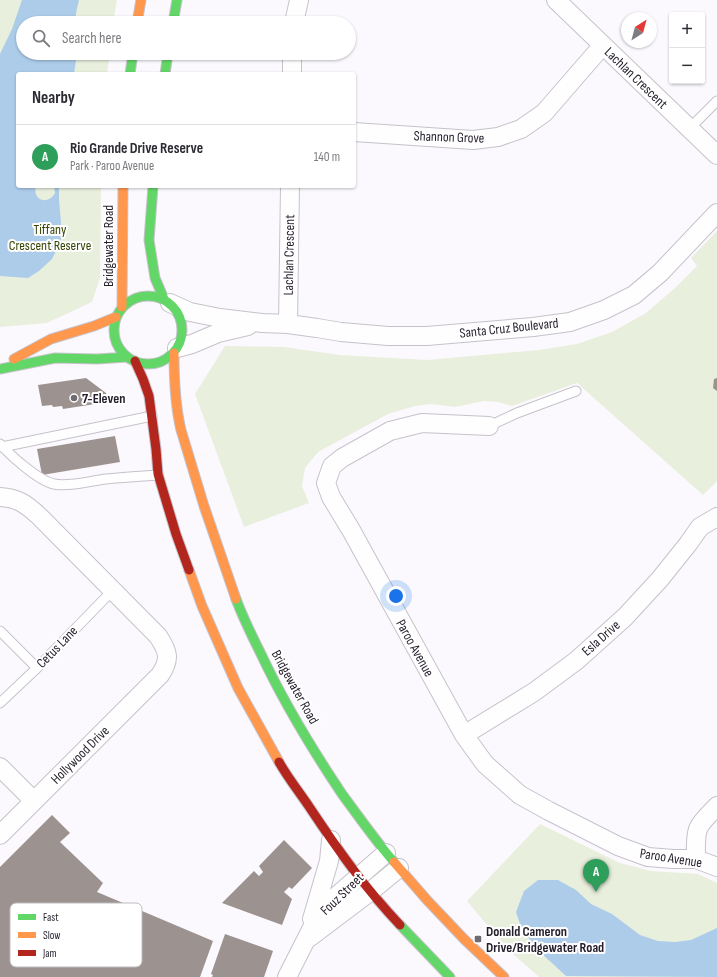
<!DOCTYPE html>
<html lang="en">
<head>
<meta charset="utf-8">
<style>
	body { margin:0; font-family:"Sofia Sans Condensed",sans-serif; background:#f2f2f3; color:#2b2b33 }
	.controls { position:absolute; right:12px; top:12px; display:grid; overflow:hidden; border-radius:4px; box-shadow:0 1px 3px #0004 }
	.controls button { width:36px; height:36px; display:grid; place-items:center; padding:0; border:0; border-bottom:1px solid #e1e1e2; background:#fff; color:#2b2b33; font:20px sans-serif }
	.compass { position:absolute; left:621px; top:12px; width:36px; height:36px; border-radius:50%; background:#fff; box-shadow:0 1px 3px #0004; rotate:36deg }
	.you { position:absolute; left:396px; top:596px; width:14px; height:14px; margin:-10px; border:3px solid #fff; border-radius:50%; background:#1a73e8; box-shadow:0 0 0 6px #1a73e833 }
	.badge { display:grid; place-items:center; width:26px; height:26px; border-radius:50%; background:#6f6b75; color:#fff; font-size:13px; font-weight:700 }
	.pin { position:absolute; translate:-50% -33px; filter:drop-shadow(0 1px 2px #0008) }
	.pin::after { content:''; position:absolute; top:21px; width:14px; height:12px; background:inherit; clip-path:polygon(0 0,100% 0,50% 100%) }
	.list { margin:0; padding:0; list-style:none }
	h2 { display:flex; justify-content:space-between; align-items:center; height:52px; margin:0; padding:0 16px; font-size:17px }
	h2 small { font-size:13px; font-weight:400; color:#7c7c81 }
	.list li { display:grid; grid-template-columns:26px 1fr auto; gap:12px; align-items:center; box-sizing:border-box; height:64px; padding:0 16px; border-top:1px solid #e1e1e2 }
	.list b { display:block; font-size:15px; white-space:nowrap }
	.list p { margin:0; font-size:13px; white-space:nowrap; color:#7c7c81 }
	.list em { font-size:13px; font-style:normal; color:#7c7c81 }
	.icon { flex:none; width:22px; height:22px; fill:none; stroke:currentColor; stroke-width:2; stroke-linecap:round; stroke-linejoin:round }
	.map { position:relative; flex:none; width:717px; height:977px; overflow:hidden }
	.search { position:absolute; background:#fff; box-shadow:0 1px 3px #0004; left:16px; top:16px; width:340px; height:44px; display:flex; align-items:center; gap:10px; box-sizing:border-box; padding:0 14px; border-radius:22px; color:#7c7c81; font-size:15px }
	.panel { position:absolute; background:#fff; box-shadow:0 1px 3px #0004; left:16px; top:72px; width:340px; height:116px; border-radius:4px }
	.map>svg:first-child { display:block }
	.green { fill:#e9efdd }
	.water { fill:#acccea }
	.building { fill:#9c928f }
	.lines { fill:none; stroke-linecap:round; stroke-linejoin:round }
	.lane-casing { stroke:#c6c2ca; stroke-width:11 }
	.street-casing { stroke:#c6c2ca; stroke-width:20 }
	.fast-casing { stroke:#c6c2ca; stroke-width:11 }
	.slow-casing { stroke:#c6c2ca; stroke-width:11 }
	.jam-casing { stroke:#c6c2ca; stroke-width:11 }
	.lane { stroke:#fefeff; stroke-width:9 }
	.street { stroke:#fefeff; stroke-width:18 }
	.fast { stroke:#63d668; stroke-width:9 }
	.slow { stroke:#ff974d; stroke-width:9 }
	.jam { stroke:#b3261e; stroke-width:9 }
	.poi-dot { fill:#6f6b75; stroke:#fff; stroke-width:1.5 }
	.labels { text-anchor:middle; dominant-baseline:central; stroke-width:4; stroke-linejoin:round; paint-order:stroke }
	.street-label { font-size:14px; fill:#241e2b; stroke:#fff }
	.park-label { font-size:14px; fill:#354403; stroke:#fff }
	.poi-label { font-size:14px; font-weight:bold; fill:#241e2b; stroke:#fff; text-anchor:start }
	.key { fill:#fff; stroke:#bdbcbf; stroke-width:1 }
	.key-label { font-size:11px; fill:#241e2b }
</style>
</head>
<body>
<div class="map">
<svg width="717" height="977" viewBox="0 0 717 977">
	<rect width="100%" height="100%" fill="#fbf9fe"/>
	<path class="green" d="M0 0H117L113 23H23V53H110L107 74H18V186H101L100 278 92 302 47 323 0 327Z
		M717 231V481L703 495 577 383 512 406 498 402 484 401 455 407 431 404 415 406 388 414 318 452 305 468 302 486 309 503 244 527 195 394 225 346 284 347 340 355 427 360 539 350 577 344 612 332 646 313 676 287 697 266 691 258Z
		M540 824 620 863 651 871 698 874 717 883V977H539L513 954 493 932 467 901Z"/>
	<path class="water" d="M22 0H79L76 13 75 23H23V53H77L74 74H18V186H36C32 200 48 206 55 193L54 186H59V199L61 223V241L52 259 39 271 28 278 0 276V54L12 29Z
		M538 880H558L576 890 591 904 612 914 640 935 658 941 675 942 691 940 717 928V977L566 976 540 952 522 930 516 912 524 891Z"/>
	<path class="building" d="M86 378 106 393 108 402 63 409 62 406 53 407 52 405 42 406 38 385Z
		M717 378V391L713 388 714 379Z
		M115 436 120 462 42 475 37 449Z
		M52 815 70 833 60 842 103 883 97 892 213 941 200 977H0V867Z
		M284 840 312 868 292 889 289 887 284 892 292 899 282 925 222 903 254 871 259 876 263 872 259 866Z
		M225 934 273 951 264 977H212L213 975 211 974Z"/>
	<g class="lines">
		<defs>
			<path id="lane" d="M689 129 717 101
				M489 426 517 413 576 391
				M0 444C11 456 39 481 54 484 69 487 90 481 106 479 123 477 141 476 158 475
				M2 447 152 416
				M0 631 37 668
				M0 703 37 668 113 590"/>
			<path id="street" d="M556 0 717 155
				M294 23 299 0
				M292 74V53
				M354 132 473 140 498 137 521 129 544 113 603 45
				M170 303 190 312 220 318 262 323 288 324 317 328 341 332 388 336H427L533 327 570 322 604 310 634 295 660 273 717 213
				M288 324 290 186
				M177 348 192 344 218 333 248 326
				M489 426 422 423 390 431 342 458 332 466 326 483 331 497 351 530 464 735 485 764 520 795 549 811 618 846 648 857 673 859H696L717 867
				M0 497C18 498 26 504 39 516L158 636C168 651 171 659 160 675L0 835
				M464 735 534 692 576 661 625 617 660 579 688 544 700 527 717 517
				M0 767 34 801
				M696 859C696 849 695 838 698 829 702 820 711 813 717 806
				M312 919 329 861 331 840
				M310 937 371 891 399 868
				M287 977 318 916 333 899 386 853"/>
			<path id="fast" d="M173 23 177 0
				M130 74 133 53
				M165 74 168 53
				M153 186 149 240 155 278 164 299
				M114 330a34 34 0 1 1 68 0a34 34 0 1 1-68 0Z
				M0 369 55 358 97 359 127 357
				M236 599C243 618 252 636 261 654 284 703 312 749 342 794 359 817 375 840 394 862
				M400 925 450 977"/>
			<path id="slow" d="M137 23 141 0
				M122 307 123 186
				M174 353C174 379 175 405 181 430L204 506 236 599
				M14 359 51 339 94 326 116 317
				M189 570 202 606 238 688 279 762
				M394 862 427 900 464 939 504 977"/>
			<path id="jam" d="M135 361 143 379 149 396 156 449 158 474 176 534 189 570
				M279 762C288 778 300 793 310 808 338 850 365 888 400 925"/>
		</defs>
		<use href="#lane" class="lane-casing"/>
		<use href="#street" class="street-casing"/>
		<use href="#fast" class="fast-casing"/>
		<use href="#slow" class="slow-casing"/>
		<use href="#jam" class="jam-casing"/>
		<use href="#lane" class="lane"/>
		<use href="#street" class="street"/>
		<use href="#fast" class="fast"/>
		<use href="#slow" class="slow"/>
		<use href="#jam" class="jam"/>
	</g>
	<g class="poi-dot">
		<circle cx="74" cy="398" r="4"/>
		<rect x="474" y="935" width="8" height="8" rx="2"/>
	</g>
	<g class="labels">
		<g class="street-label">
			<text transform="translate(636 78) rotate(44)">Lachlan Crescent</text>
			<text transform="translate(449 137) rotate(2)">Shannon Grove</text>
			<text transform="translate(108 246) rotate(-90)">Bridgewater Road</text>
			<text transform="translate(289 255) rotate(-89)">Lachlan Crescent</text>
			<text transform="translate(509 328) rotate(-6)">Santa Cruz Boulevard</text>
			<text transform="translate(601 638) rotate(-42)">Esla Drive</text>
			<text transform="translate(57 647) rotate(-46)">Cetus Lane</text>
			<text transform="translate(415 648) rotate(61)">Paroo Avenue</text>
			<text transform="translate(295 687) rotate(61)">Bridgewater Road</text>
			<text transform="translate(80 755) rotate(-45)">Hollywood Drive</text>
			<text transform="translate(671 858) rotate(9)">Paroo Avenue</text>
			<text transform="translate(342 894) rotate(-44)">Fouz Street</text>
		</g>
		<g class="park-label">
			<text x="50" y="229">Tiffany<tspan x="50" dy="16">Crescent Reserve</tspan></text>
		</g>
		<g class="poi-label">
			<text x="82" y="398">7-Eleven</text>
			<text x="486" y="931">Donald Cameron<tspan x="486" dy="16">Drive/Bridgewater Road</tspan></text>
		</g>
	</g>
	<rect x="10" y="903" width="132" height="64" rx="6" class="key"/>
	<rect x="18" y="914" width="18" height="6" fill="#63d668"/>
	<rect x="18" y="932" width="18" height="6" fill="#ff974d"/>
	<rect x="18" y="950" width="18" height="6" fill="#b3261e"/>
	<g class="key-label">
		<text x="43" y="921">Fast</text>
		<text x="43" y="939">Slow</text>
		<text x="43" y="957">Jam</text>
	</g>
</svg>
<div class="controls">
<button>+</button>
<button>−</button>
</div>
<svg class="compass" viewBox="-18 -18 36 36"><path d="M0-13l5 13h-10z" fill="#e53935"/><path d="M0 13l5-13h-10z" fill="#7c7c81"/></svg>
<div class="you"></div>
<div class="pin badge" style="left:596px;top:892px;background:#2e9e5b">A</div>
<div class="search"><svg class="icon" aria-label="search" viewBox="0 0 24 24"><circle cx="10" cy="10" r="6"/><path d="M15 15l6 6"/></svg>Search here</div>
<section class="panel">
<h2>Nearby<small></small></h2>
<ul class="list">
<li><span class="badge" style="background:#2e9e5b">A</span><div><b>Rio Grande Drive Reserve</b><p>Park · Paroo Avenue</p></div><em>140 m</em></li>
</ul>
</section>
</div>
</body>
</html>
